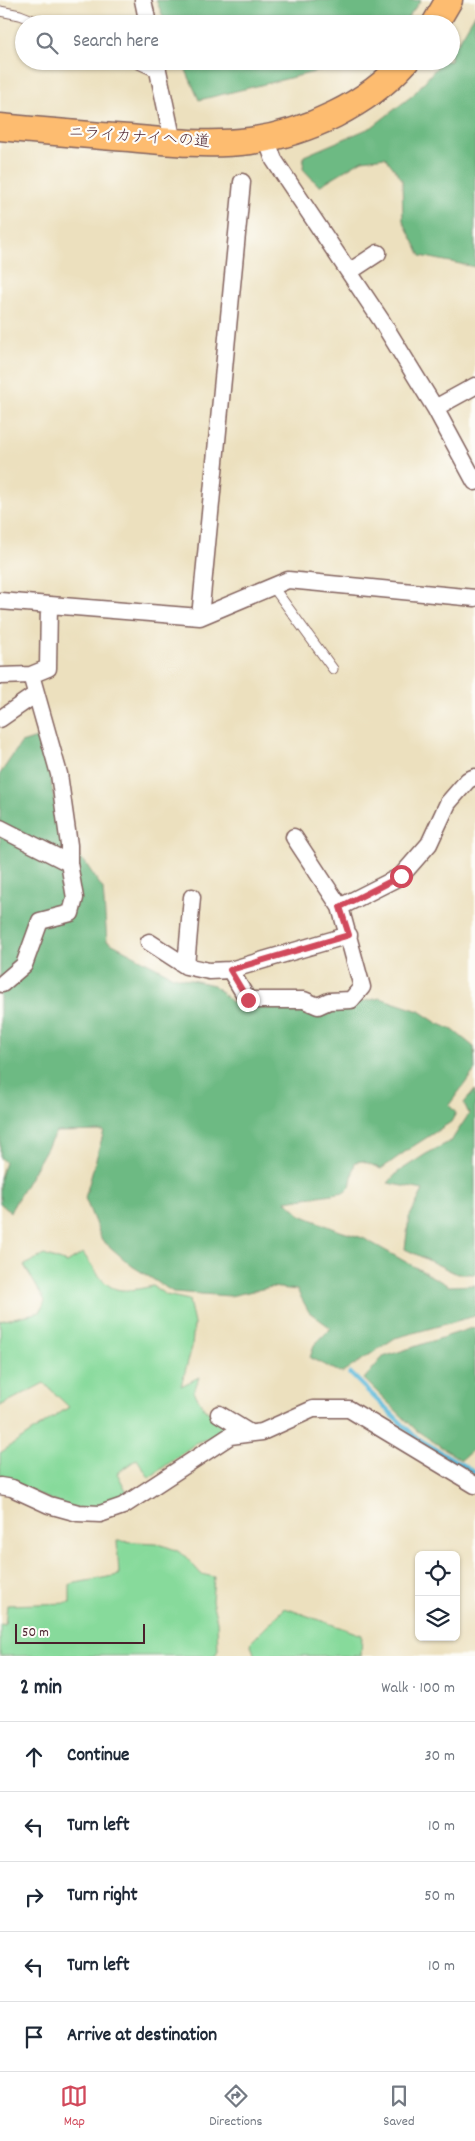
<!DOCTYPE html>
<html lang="en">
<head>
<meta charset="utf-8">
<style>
	body { margin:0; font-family:Dekko,"Klee One",sans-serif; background:#f2f2f3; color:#1f2937 }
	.controls { position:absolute; right:15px; bottom:15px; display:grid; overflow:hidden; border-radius:8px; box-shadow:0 1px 4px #0004 }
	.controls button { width:45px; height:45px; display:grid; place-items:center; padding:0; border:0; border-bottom:1px solid #e0e1e3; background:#fff; color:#1f2937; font:25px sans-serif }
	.scale { position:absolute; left:15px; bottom:12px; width:130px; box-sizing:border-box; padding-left:5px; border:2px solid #4a1f2b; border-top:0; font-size:14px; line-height:18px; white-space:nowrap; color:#4a1f2b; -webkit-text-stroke:4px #fdfcf7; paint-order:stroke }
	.stop { position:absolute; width:15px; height:15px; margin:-11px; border:4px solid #d1495b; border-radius:50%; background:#fff }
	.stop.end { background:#d1495b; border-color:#fff; box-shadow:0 1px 5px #0008 }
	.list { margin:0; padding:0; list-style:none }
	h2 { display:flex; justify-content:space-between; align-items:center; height:65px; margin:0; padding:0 20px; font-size:21px }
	h2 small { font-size:16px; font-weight:400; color:#747a83 }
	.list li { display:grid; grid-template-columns:32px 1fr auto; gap:15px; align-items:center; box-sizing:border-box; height:70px; padding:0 20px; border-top:1px solid #e0e1e3 }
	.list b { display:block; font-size:19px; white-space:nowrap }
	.list em { font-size:16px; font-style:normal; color:#747a83 }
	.icon { flex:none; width:28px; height:28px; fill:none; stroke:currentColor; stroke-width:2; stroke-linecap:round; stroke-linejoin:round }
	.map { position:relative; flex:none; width:475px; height:1656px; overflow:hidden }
	.search { position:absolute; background:#fff; box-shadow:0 1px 4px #0004; left:15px; right:15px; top:15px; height:55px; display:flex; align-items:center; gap:12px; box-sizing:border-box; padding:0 18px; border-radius:28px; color:#747a83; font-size:19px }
	.sheet { height:415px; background:#fff }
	nav { display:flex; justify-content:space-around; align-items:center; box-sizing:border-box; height:70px; border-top:1px solid #e0e1e3; background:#fff; font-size:14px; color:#747a83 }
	nav a { display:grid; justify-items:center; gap:2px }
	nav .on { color:#d1495b }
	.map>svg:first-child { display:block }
	.green { fill:#87da9b; stroke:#687c63 }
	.forest { fill:#6dba83; stroke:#5c6c57 }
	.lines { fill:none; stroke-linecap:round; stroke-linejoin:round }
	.stream { stroke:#5cbadb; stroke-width:5 }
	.lane-casing { stroke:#83635e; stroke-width:11 }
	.street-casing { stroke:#83635e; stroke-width:19 }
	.primary-casing { stroke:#83635e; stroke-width:29 }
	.lane { stroke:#fff; stroke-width:9 }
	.street { stroke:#fff; stroke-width:16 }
	.primary { stroke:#fdbc70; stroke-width:26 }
	.route { stroke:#d1495b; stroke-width:6 }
	.labels { text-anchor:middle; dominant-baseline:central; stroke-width:4.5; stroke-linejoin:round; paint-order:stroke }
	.street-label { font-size:16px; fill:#4a1f2b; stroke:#fdfcf7 }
</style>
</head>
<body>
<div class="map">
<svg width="475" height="1656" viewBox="0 0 475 1656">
	<rect width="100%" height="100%" fill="#fdfcf7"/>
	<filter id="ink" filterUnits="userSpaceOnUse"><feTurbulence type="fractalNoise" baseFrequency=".02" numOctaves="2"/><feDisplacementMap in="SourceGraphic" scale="10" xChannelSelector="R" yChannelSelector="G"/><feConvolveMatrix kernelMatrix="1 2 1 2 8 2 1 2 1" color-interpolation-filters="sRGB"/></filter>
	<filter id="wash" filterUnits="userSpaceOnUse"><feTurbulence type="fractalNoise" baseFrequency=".0096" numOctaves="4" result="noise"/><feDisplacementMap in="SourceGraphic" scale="20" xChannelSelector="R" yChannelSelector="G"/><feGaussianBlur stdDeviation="1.12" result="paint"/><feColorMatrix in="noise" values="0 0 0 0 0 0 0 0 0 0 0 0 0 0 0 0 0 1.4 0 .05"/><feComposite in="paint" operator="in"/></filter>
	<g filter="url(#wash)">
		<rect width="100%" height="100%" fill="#ece0be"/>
		<path class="green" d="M83 1253C108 1289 109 1296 153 1286L166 1295 189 1300 194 1324 192 1347 181 1386 199 1377 194 1392 204 1408 228 1430 196 1443 149 1478 137 1459 117 1473 128 1494C120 1499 109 1507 100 1509 73 1515 30 1490 7 1478H0V1453L69 1407 44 1383 0 1406V1321L40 1312 45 1301 24 1265 44 1255 67 1263Z
			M117 1541 156 1543 176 1550 185 1556 201 1574 214 1577 212 1601 217 1621 218 1650 215 1656H0V1624L5 1625 7 1605 70 1603V1584L119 1575Z
			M285 1608 362 1635 361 1656H255L250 1643Z"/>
		<path class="forest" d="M156 0H421L403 24H166Z
			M475 14V267L421 256 403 221 402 179 385 157 362 160 319 186 303 169 304 156 372 127 413 95 442 61H451V51L459 41Z
			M182 61H360L199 100Z
			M40 737 50 776 62 846 84 861 103 889 107 941 173 976 214 985 231 1002 250 1005 330 1008 380 998 419 1011 437 1023 453 1030 474 1047 475 1070 449 1105 456 1113 451 1122 412 1147 381 1169 363 1161 355 1162 350 1187 345 1192 286 1201 301 1215 340 1231 363 1238 449 1286 475 1285V1316L395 1338 342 1373 310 1358 314 1345 331 1328 309 1312 297 1290 271 1287 230 1296 173 1292 132 1266 102 1240 85 1198 104 1131 56 1132 10 1212 0 1203V1178L5 1162 0 1158V774L21 743Z
			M475 1090V1274H457L405 1249 409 1218 423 1190 388 1183 398 1172 426 1154 451 1141 469 1114 464 1103Z
			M475 1327V1448L461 1460 416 1430 364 1379 383 1357Z"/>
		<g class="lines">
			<path class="stream" d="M350 1373 415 1437 475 1473"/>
		</g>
	</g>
	<g filter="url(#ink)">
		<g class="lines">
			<defs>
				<path id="lane" d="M0 11 20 15 43 24
					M132 61 158 73
					M273 587 333 669"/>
				<path id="street" d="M143 0 148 24
					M156 61 173 142
					M266 138 274 160 381 320 435 408 475 482
					M349 272 378 253
					M435 408 475 386
					M0 601 200 617 288 580 475 598
					M200 617 242 182
					M0 676 31 675 48 668 49 605
					M0 719 36 694
					M0 828 69 863
					M294 837 340 907 401 876 429 844 448 803 468 780 475 777
					M340 907 362 987 351 1000 329 1001 318 1006 304 1000H248L230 970 349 935
					M149 942 186 966 209 971 230 970
					M186 966 192 897
					M2 984 24 965 40 921 71 913 75 898 69 863V845L59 774 31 675
					M219 1414 250 1433
					M0 1486 12 1488 49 1505 78 1513 100 1514 123 1506 230 1436 262 1432 313 1409H349L475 1485"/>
				<path id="primary" d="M435 24 449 0
					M0 127C43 131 86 135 129 138 169 142 210 146 250 141 307 133 367 105 406 61"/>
			</defs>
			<use href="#lane" class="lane-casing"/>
			<use href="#street" class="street-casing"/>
			<use href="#primary" class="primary-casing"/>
			<use href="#lane" class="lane"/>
			<use href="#street" class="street"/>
			<use href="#primary" class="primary"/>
		</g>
	</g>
	<g class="lines" filter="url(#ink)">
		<path class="route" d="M248 1000 230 970 349 935 340 907 401 876"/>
	</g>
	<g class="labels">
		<g class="street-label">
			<text transform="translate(139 138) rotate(4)">ニライカナイへの道</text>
		</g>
	</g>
</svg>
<div class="controls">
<button><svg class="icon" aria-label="locate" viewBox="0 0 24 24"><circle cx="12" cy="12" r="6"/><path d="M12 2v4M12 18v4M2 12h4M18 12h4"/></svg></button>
<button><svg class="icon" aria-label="layers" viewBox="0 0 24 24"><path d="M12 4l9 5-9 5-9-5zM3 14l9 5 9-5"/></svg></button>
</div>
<div class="scale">50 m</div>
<div class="stop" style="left:401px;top:876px"></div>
<div class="stop end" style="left:248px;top:1000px"></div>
<div class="search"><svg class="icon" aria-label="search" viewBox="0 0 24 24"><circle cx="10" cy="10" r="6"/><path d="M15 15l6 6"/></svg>Search here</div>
</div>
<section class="sheet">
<h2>2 min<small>Walk · 100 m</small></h2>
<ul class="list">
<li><svg class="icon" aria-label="ahead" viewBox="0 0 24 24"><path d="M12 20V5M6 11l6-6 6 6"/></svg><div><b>Continue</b></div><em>30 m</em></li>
<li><svg class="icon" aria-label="left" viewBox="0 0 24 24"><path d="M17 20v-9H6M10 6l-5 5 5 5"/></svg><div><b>Turn left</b></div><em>10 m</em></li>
<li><svg class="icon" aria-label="right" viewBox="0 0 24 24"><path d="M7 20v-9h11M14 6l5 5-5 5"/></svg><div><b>Turn right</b></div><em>50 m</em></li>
<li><svg class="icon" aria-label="left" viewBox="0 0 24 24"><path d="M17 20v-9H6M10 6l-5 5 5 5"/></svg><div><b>Turn left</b></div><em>10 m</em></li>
<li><svg class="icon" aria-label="arrive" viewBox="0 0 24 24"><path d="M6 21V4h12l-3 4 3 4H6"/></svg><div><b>Arrive at destination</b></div></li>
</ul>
</section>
<nav>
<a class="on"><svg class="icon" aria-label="map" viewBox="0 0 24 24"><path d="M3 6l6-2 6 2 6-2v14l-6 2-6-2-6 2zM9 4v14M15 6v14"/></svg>Map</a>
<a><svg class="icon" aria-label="directions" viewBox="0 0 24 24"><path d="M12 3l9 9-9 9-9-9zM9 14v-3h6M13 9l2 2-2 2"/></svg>Directions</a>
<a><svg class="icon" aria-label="saved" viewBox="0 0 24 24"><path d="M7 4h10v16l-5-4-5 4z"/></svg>Saved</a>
</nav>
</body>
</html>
